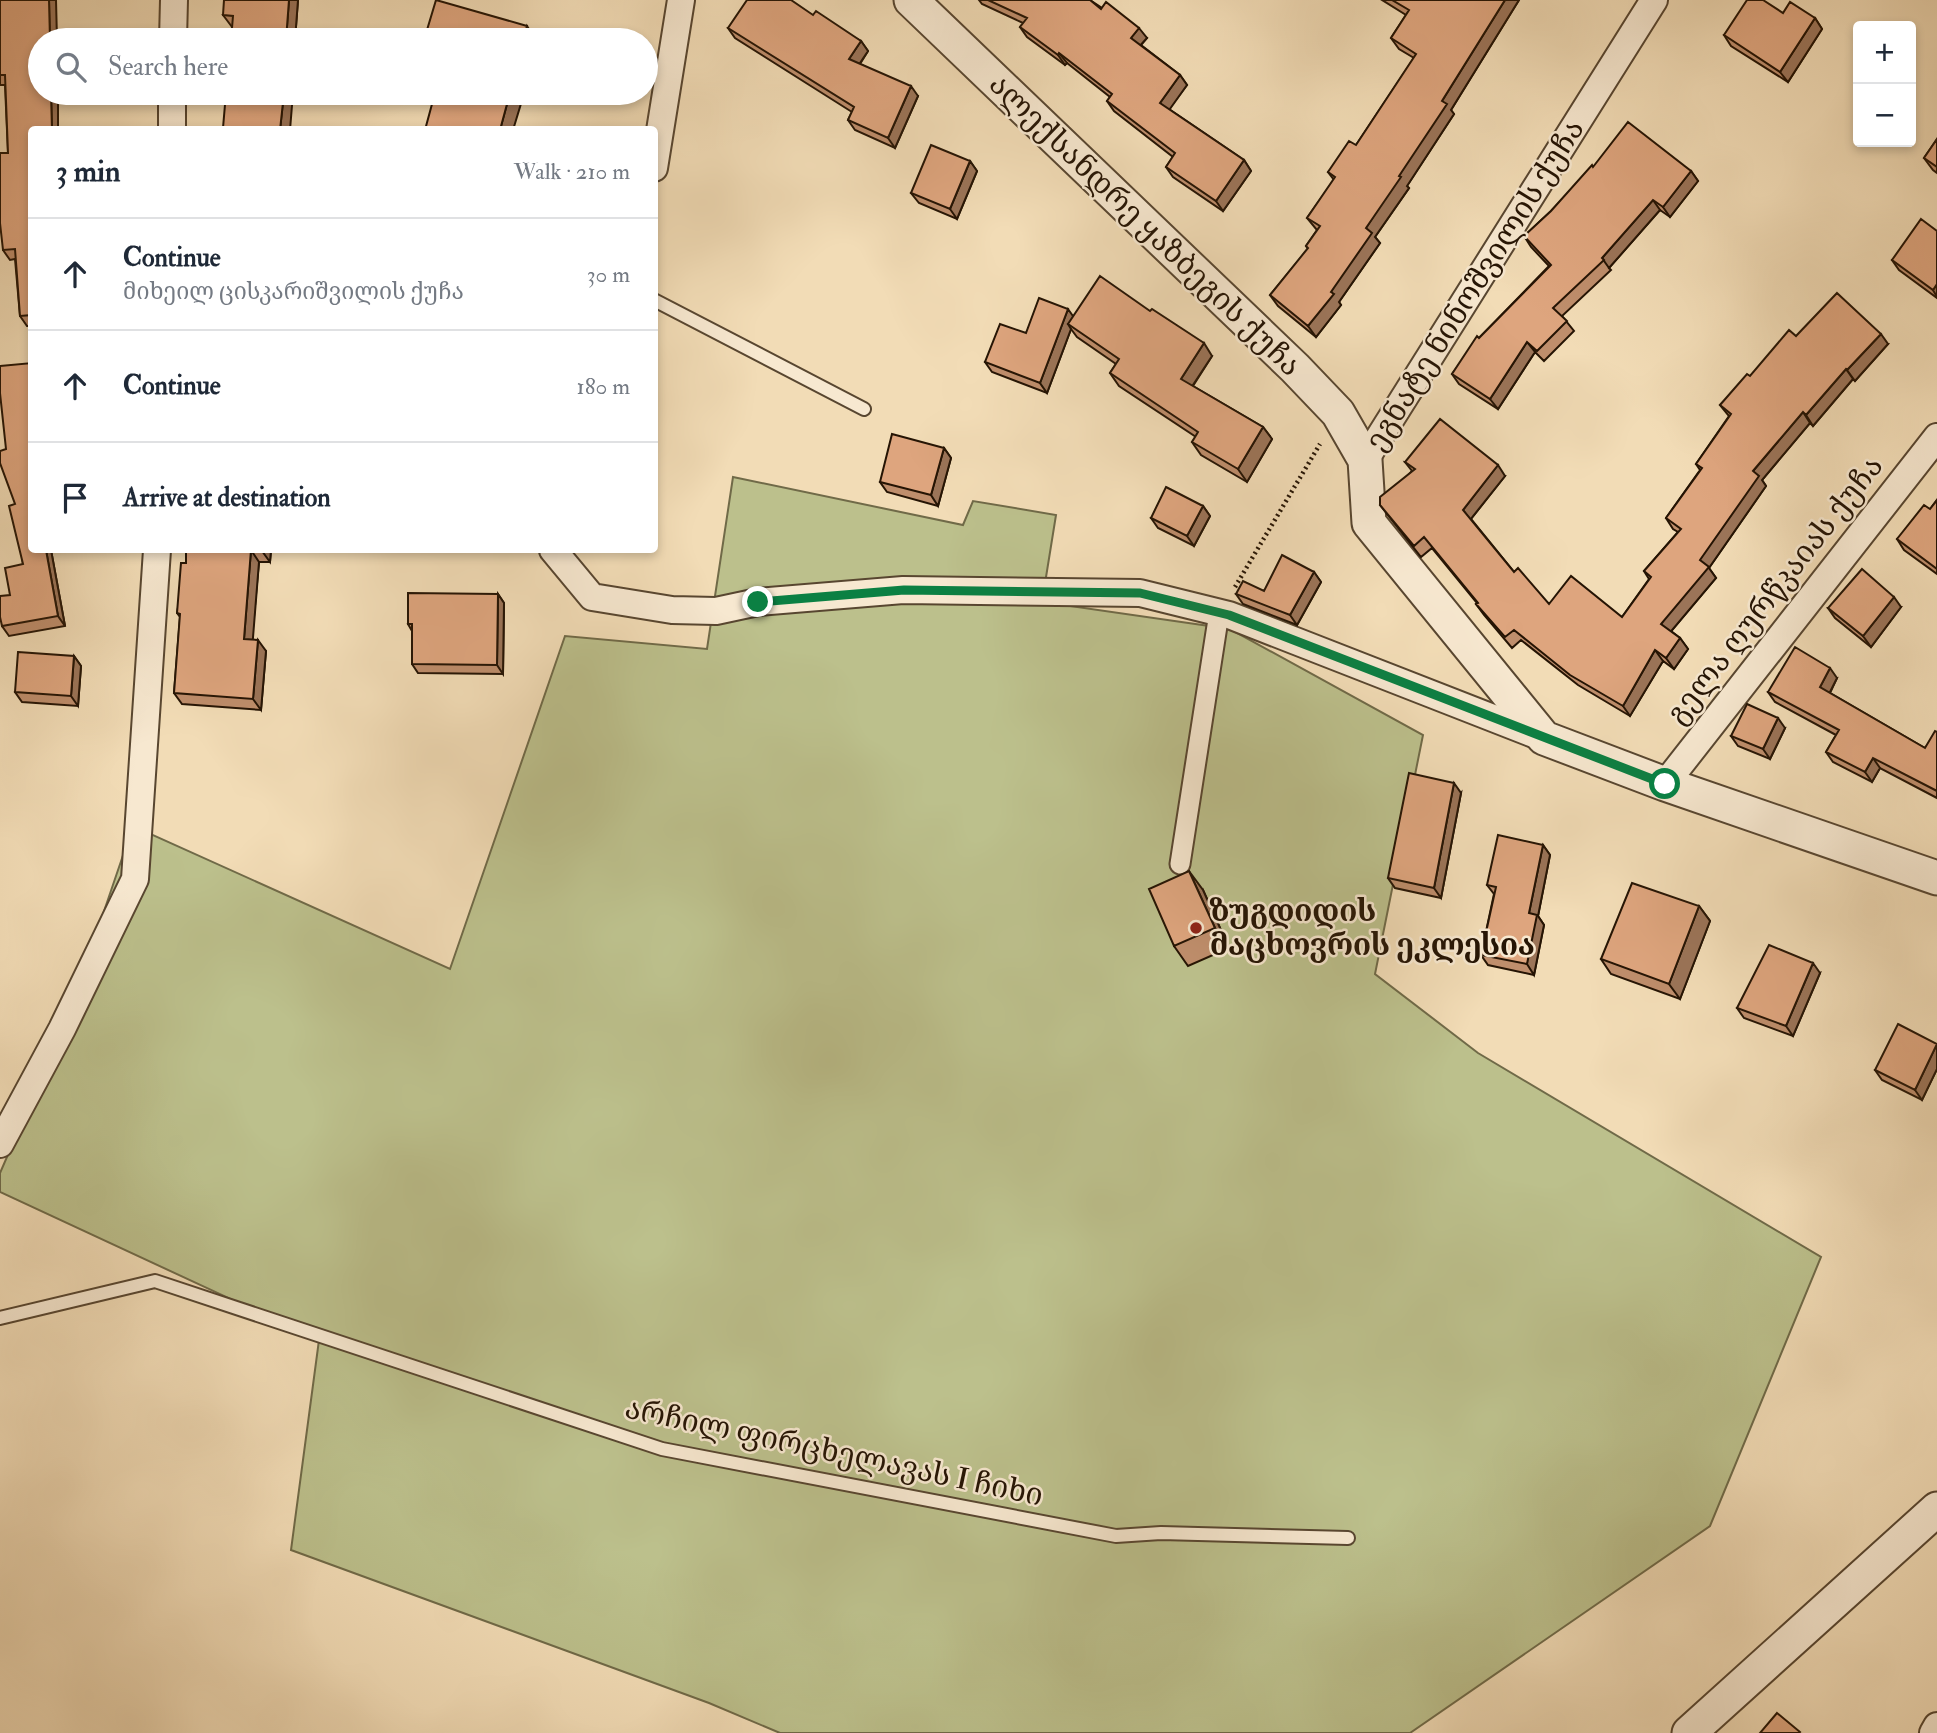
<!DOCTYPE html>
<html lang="en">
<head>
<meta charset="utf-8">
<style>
	body { margin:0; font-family:"IM FELL Double Pica","Noto Serif Georgian",serif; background:#f6f6f7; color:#1f2937 }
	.controls { position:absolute; right:21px; top:21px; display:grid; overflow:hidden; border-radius:7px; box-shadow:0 4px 10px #0003 }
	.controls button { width:63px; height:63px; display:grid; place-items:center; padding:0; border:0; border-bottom:2px solid #e0e1e3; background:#fff; color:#1f2937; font:35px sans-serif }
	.stop { position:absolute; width:21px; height:21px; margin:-16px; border:5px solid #0b8043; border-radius:50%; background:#fff }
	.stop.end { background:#0b8043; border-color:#fff; box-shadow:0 2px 7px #0008 }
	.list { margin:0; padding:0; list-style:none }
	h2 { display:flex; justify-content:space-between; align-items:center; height:91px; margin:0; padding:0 28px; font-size:30px }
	h2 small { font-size:23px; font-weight:400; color:#747a83 }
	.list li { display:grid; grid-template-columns:46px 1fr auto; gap:21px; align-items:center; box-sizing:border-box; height:112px; padding:0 28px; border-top:2px solid #e0e1e3 }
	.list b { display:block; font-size:26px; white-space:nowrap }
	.list p { margin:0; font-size:23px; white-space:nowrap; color:#747a83 }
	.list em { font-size:23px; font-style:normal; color:#747a83 }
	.icon { flex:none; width:38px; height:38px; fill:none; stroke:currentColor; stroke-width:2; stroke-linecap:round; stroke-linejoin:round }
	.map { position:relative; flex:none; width:1937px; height:1733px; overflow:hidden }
	.search { position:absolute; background:#fff; box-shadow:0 4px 10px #0003; left:28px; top:28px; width:630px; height:77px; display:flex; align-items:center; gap:18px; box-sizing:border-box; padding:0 24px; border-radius:38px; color:#747a83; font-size:26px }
	.panel { position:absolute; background:#fff; box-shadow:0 4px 10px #0003; left:28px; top:126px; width:630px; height:427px; border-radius:7px }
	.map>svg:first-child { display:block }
	.green { fill:#bcc08c; stroke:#706a48; stroke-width:2 }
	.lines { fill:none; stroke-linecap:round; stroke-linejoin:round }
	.service-casing { stroke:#584630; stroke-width:16 }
	.pedestrian-casing { stroke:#584630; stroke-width:23 }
	.minor-casing { stroke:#584630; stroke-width:30 }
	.tertiary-casing { stroke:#584630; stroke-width:37 }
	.path { stroke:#251404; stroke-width:4.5; stroke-dasharray:2 3.5; stroke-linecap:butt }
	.service { stroke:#f7e8d0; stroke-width:12 }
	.pedestrian { stroke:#f7e8d0; stroke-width:19 }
	.minor { stroke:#f7e8d0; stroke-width:26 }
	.tertiary { stroke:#f7e8d0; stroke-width:33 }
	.wall { fill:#bf8e6c; stroke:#251404; stroke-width:2 }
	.shaded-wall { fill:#9b7458; stroke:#251404; stroke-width:2 }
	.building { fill:#dea57e; stroke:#251404; stroke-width:2 }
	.route { stroke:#0b8043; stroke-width:9 }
	.poi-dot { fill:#8f2418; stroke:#f7e8d0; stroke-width:2.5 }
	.labels { text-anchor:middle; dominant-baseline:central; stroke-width:5; stroke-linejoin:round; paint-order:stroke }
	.street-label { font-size:30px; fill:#251404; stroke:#f7e8d0 }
	.poi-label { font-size:30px; font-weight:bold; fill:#251404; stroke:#f7e8d0; text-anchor:start }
</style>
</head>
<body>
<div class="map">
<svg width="1937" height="1733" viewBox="0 0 1937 1733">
	<rect width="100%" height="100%" fill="#f2dcb6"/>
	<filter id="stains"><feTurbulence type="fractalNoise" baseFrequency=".00286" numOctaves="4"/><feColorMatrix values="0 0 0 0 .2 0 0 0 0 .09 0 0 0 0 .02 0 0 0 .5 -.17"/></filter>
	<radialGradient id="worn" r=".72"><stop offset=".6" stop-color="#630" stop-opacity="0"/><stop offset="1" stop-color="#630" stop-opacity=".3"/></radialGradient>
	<path class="green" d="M733 477 963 525 973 501 1056 515 1042 602 1230 629 1423 735 1375 974 1478 1053 1821 1257 1710 1526 1410 1733H780L709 1703 291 1550 319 1340 0 1192V1173L69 1014 133 826 450 969 565 636 707 649Z"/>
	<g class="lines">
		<defs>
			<path id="service" d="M654 300 864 409
				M0 1318 155 1281 662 1449 1116 1536 1161 1533 1348 1538"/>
			<path id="pedestrian" d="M1180 864 1219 613"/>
			<path id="minor" d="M173 40 174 0
				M172 130V93
				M654 168 681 0
				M1365 460 1654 0
				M553 550 592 597 672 610 716 611 758 602 903 590 1140 593 1229 615 1544 738
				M1665 784 1937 437
				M0 1144 62 1029 135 879 157 550
				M1933 1733 1937 1726"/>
			<path id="tertiary" d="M911 0 1295 368 1338 413 1365 460 1369 523 1544 738 1665 784 1937 878
				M1689 1733 1937 1509"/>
		</defs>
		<use href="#service" class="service-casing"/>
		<use href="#pedestrian" class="pedestrian-casing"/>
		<use href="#minor" class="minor-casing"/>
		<use href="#tertiary" class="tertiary-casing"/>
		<path class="path" d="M1235 587 1320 444"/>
		<use href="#service" class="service"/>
		<use href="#pedestrian" class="pedestrian"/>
		<use href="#minor" class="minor"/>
		<use href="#tertiary" class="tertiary"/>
	</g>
	<path class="wall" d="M0 0 40 93H58V130H32V326H27L20 316 15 259 10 260 3 250 8 153 5 85H0Z
		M298 0 295 40H231L232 27 223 15Z
		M979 0H1090L1147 38 1141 45 1180 75 1187 85 1169 109 1244 160 1251 171 1223 211 1173 177 1166 167 1173 157 1114 111 1107 101 1110 97 1067 63 1065 65 1027 37 1020 27 1023 23 982 4Z
		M1382 0H1519L1451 110 1454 114 1407 186 1409 188 1375 237 1380 243 1339 302 1341 305 1316 337 1278 306 1270 295 1308 249 1306 246 1317 230 1307 218 1334 180 1328 172 1356 145 1414 58 1399 49 1391 38 1406 15Z
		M1783 13 1815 18 1822 29 1788 82 1731 46 1724 35Z
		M813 15 861 41 868 51 860 64 918 96 895 148 855 130 848 120 852 112 735 38 728 28Z
		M1937 139V173L1933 170 1924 158Z
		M970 161 977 171 957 219 919 203 911 193Z
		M1593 167 1691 171 1698 181 1670 217 1660 210 1609 268 1611 270 1562 316 1574 331 1544 361 1535 352 1498 409 1459 384 1452 374 1479 338 1549 266 1531 247 1524 236 1551 211Z
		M1937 231V298L1899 270 1892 260Z
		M1073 316 1212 356 1193 386 1263 427 1272 439 1247 482 1201 455 1192 442 1196 437 1119 386 1110 373 1116 364 1077 337 1071 329 1047 393 992 372 985 362 1026 333Z
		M1796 336 1888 344 1855 381 1853 379 1813 426 1810 423 1762 480 1766 486 1709 568 1716 578 1671 631 1680 638 1688 649 1674 669 1663 661 1630 716 1578 685 1521 640 1512 648 1484 615 1476 604 1477 603 1432 548 1421 557 1380 505 1412 471 1405 462 1505 476 1471 519 1514 572 1549 604 1622 617 1649 579 1644 571 1678 532 1673 529 1666 518 1700 470 1696 464 1729 416 1720 405 1750 376Z
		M944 448 951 458 938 506 887 492 880 482Z
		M1937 500V574L1904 550 1897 539 1930 509Z
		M15 504 32 550H51L65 626 9 636 2 626 10 595 23 564Z
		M1203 506 1210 516 1194 546 1158 528 1151 518Z
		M186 550H271L270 562H259L252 639 266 651 261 710 182 704 174 693 180 617 177 613 186 563Z
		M1314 572 1321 582 1297 625 1243 604 1236 594 1264 591Z
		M498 594 504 603 503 674 418 673 412 664V631L408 624Z
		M1901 607 1871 647 1835 618 1828 608Z
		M74 656 81 666 78 706 22 702 15 692Z
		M1837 678 1830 693 1925 748 1937 732V798L1880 768 1872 782 1833 762 1826 752 1836 735 1775 702 1768 692Z
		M1785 728 1770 759 1738 746 1731 736Z
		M1461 793 1441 898 1395 888 1388 878Z
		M1543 845 1550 855 1538 916 1544 925 1534 975 1488 965 1481 955 1494 894 1487 885Z
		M1203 890 1229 948 1188 966 1174 946Z
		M1699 906 1710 921 1680 999 1611 974 1601 959Z
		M1820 973 1793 1036 1744 1018 1737 1008Z
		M1937 1044V1069L1922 1100 1882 1080 1875 1070Z"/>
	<path class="shaded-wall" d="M49 0H56L57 40H50Z
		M289 0H298L295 40H286Z
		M1505 0H1519L1451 110 1454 114 1407 186 1409 188 1375 237 1380 243 1339 302 1341 305 1316 337 1308 326 1331 292 1366 228 1399 176 1442 101Z
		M1815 18 1822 29 1788 82 1780 72Z
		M527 26 536 40H523Z
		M1139 28 1147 38 1138 48 1131 38Z
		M861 41 868 51 856 69 849 59Z
		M1059 53 1067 63 1065 65 1058 55Z
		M1180 75 1187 85 1167 113 1160 103Z
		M911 86 918 96 895 148 888 138Z
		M51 93H58V130H52Z
		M284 93H293L290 130H280Z
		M510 93H521L523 97 513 130H500Z
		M1244 160 1251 171 1223 211 1216 201Z
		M970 161 977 171 957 219 950 209Z
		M1691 171 1698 181 1670 217 1663 207Z
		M1653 200 1660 210 1609 268 1602 258Z
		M1937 284V297L1933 290Z
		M1068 309 1075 319 1068 324 1071 329 1047 393 1040 383Z
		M1881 334 1888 344 1855 381 1847 370Z
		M1527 342 1535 352 1498 409 1490 399Z
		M1204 343 1212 356 1189 391 1181 379Z
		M1846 369 1853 379 1813 426 1806 415Z
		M1803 412 1810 423 1762 480 1766 486 1709 568 1716 578 1668 635 1661 624 1753 471Z
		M1263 427 1272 439 1247 482 1238 469Z
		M944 448 951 458 938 506 931 495Z
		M1498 465 1505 476 1470 520 1463 510Z
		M1203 506 1210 516 1194 546 1187 536Z
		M46 550H51L65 626 58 616Z
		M251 550 259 562 252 650 244 639Z
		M262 550H271L270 562 262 551Z
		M1314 572 1321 582 1297 625 1290 615Z
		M498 594 504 603 503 674 497 665Z
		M1894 597 1901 607 1871 647 1863 636Z
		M1680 638 1688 649 1674 669 1666 658Z
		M258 640 266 651 261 710 253 699Z
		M1655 650 1663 661 1630 716 1623 706Z
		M74 656 81 666 78 706 71 696Z
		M1830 668 1837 678 1827 698 1820 687Z
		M1778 718 1785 728 1770 759 1763 749Z
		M1873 758 1880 768 1872 782 1865 772Z
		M1454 783 1461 793 1441 898 1434 888Z
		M1543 845 1550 855 1538 916 1544 925 1534 975 1527 964 1529 913Z
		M1189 871 1203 890 1229 948 1215 928Z
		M1699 906 1710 921 1680 999 1669 984Z
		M1813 963 1820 973 1793 1036 1786 1026Z
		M1937 1044V1069L1922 1100 1915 1090Z"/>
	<path class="building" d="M0 0H49L50 40H40V93H51L52 130H32V315L20 316 15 249 3 250 0 223V153H8L5 75H0Z
		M224 0H289L286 40H231L233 16 223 15Z
		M436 0 527 26 523 40H424Z
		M747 0H791L813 15 816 11 861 41 849 59 911 86 888 138 848 120 854 107 728 28Z
		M988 0H1090L1101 9 1106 2 1139 28 1131 38 1180 75 1160 103 1244 160 1216 201 1166 167 1175 153 1107 101 1112 94 1059 53 1058 55 1020 27 1027 18Z
		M1392 0H1505L1442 101 1447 104 1399 176 1401 177 1366 228 1372 233 1331 292 1334 294 1308 326 1270 295 1308 248 1306 246 1320 226 1307 218 1335 177 1328 172 1349 141 1356 145 1416 54 1391 38 1409 10Z
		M1747 0H1763L1783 13 1790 2 1815 18 1780 72 1724 35Z
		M226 93H284L280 130H215V128H223Z
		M435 93H510L500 130H425Z
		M1628 122 1691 171 1663 207 1653 200 1602 258 1604 260 1553 308 1567 321 1537 351 1527 342 1490 399 1452 374 1477 336 1479 338 1551 265 1524 236 1551 211 1592 165 1593 167Z
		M1937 139V167L1924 158Z
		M931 145 970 161 950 209 911 193Z
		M1921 219 1937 231V284L1933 290 1892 260Z
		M1100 276 1150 311 1152 309 1204 343 1181 379 1263 427 1238 469 1192 442 1198 432 1110 373 1119 359 1068 324Z
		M1837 293 1881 334 1847 370 1846 369 1806 415 1803 412 1753 471 1759 476 1700 560 1709 567 1661 624 1680 638 1666 658 1655 650 1623 706 1570 675 1514 630 1505 637 1476 604 1478 603 1424 537 1414 546 1380 505V497L1415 469 1405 462 1440 419 1498 465 1463 510 1514 572 1518 568 1549 604 1571 576 1622 617 1651 577 1644 571 1681 529 1666 518 1702 468 1696 464 1731 414 1720 405 1747 374 1750 376 1789 330 1796 336Z
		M1039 298 1068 309 1040 383 985 362 1000 324 1026 333Z
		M32 363V550H46L58 616 2 626 0 617V596L10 595 5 568 23 564 9 506 15 504 0 463V451L6 449 0 393V366Z
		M892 434 944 448 931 495 880 482Z
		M1166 487 1203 506 1187 536 1151 518Z
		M1937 500V569L1897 539 1924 505 1930 509Z
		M186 550H262V551L251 550 244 639 258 640 253 699 174 693 180 614 177 613 181 563H186Z
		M1282 555 1314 572 1290 615 1236 594 1243 581 1264 591Z
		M1862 569 1894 597 1863 636 1828 608Z
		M408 593 498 594 497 665 412 664V624H408Z
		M1795 647 1830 668 1820 687 1925 748 1935 731 1937 732V791L1873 758 1865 772 1826 752 1839 730 1768 692Z
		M18 652 74 656 71 696 15 692Z
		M1747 704 1778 718 1763 749 1731 736Z
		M1409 773 1454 783 1434 888 1388 878Z
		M1498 835 1543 845 1529 913 1537 915 1527 964 1481 955 1496 887 1487 885Z
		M1189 871 1215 928 1174 946 1149 889Z
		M1632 883 1699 906 1669 984 1601 959Z
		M1769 945 1813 963 1786 1026 1737 1008Z
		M1898 1024 1937 1044 1915 1090 1875 1070Z
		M1777 1713 1800 1732 1799 1733H1760Z"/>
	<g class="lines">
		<path class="route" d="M758 602 904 590 1140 593 1229 615 1665 784"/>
	</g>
	<circle class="poi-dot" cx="1196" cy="928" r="7"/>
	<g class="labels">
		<g class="street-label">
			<text transform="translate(1145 225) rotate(44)">ალექსანდრე ყაზბეგის ქუჩა</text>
			<text transform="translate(1475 285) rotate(-58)">ეგნატე ნინოშვილის ქუჩა</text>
			<text transform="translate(1775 590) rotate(-52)">გელა ღურწკაიას ქუჩა</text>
			<text transform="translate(834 1452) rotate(12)">არჩილ ფირცხელავას I ჩიხი</text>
		</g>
		<g class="poi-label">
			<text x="1210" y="911">ზუგდიდის<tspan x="1210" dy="34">მაცხოვრის ეკლესია</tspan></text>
		</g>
	</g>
	<rect width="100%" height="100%" filter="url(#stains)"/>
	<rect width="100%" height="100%" fill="url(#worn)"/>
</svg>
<div class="controls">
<button>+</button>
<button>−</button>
</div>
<div class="stop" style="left:1665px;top:784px"></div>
<div class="stop end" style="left:758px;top:602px"></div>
<div class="search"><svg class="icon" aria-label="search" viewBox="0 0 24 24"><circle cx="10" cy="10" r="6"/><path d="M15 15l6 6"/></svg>Search here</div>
<section class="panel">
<h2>3 min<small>Walk · 210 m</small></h2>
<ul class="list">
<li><svg class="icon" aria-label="ahead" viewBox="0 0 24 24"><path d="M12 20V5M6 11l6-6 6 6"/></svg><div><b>Continue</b><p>მიხეილ ცისკარიშვილის ქუჩა</p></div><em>30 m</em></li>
<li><svg class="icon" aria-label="ahead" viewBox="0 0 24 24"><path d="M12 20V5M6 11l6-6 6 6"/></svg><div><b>Continue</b></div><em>180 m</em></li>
<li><svg class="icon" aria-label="arrive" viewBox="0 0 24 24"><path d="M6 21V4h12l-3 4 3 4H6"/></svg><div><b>Arrive at destination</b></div></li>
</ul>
</section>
</div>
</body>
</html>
